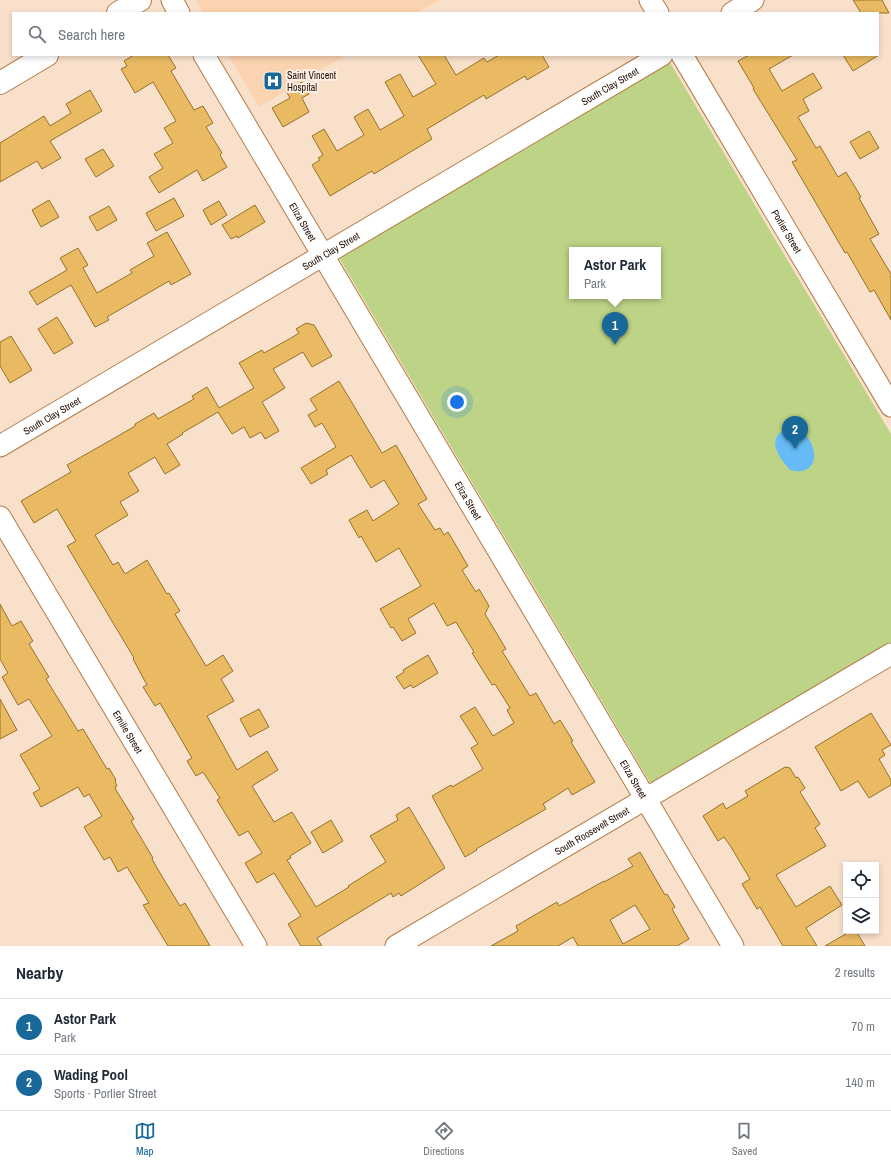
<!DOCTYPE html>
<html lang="en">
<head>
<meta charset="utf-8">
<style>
	body { margin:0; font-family:"Archivo Narrow",sans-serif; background:#f6f6f7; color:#1f2937 }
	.controls { position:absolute; right:12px; bottom:12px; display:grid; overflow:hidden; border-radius:0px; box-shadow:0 2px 6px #0003 }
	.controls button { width:36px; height:36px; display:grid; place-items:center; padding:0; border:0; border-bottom:1px solid #e0e1e3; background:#fff; color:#1f2937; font:20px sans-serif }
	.you { position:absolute; left:457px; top:402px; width:14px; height:14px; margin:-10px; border:3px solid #fff; border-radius:50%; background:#1a73e8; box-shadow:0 0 0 6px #1a73e833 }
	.badge { display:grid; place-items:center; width:26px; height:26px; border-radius:50%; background:#18689a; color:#fff; font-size:13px; font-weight:700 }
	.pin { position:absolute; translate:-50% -33px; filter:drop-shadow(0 1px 2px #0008) }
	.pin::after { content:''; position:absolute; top:21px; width:14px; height:12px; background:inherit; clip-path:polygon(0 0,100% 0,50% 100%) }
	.popup { position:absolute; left:569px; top:247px; width:92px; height:52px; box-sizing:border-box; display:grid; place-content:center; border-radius:0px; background:#fff; filter:drop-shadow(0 1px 3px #0005); font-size:13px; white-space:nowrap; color:#747a83 }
	.popup b { font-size:15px; color:#1f2937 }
	.popup::after { content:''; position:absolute; left:50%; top:100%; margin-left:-8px; border:8px solid transparent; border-top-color:#fff }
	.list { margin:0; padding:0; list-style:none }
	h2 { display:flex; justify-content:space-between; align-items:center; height:52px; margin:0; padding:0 16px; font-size:17px }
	h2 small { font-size:13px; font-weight:400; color:#747a83 }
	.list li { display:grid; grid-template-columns:26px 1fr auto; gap:12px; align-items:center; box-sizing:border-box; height:56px; padding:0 16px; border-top:1px solid #e0e1e3 }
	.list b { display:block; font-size:15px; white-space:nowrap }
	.list p { margin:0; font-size:13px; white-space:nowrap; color:#747a83 }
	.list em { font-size:13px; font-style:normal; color:#747a83 }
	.icon { flex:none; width:22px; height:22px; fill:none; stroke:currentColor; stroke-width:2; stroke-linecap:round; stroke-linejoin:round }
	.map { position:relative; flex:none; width:891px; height:946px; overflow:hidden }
	.search { position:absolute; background:#fff; box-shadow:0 2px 6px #0003; left:12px; right:12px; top:12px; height:44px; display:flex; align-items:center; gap:10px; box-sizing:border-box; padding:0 14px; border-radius:0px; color:#747a83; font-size:15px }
	.sheet { height:164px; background:#fff }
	nav { display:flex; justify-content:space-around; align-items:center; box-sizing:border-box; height:56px; border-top:1px solid #e0e1e3; background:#fff; font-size:11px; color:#747a83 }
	nav a { display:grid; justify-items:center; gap:2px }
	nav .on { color:#18689a }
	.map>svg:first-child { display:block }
	.built { fill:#fcd3b1 }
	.green { fill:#bdd486; fill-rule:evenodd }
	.water { fill:#66baf6 }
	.building { fill:#e9ba62; stroke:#95722a; fill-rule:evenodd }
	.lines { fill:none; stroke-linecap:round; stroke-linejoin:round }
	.minor-casing { stroke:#b47b47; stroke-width:23 }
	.major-casing { stroke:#b47b47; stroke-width:24 }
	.minor { stroke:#fff; stroke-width:21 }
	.major { stroke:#fff; stroke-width:22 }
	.labels { text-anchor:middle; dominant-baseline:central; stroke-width:4; stroke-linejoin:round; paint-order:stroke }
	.poi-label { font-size:10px; fill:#210c00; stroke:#fcefe5; text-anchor:start }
	.street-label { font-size:10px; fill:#210c00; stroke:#fcefe5 }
</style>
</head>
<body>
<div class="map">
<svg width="891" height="946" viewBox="0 0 891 946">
	<rect width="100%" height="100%" fill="#f9e0cb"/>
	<path class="built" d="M195 0H439L417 13H203Z
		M228 55H346L259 107Z"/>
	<path class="green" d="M669 61 891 434V642L651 784 338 256ZM572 250H658V296H572Z"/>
	<path class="water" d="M795 428C820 438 823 479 790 470 785 464 778 456 776 448 772 435 784 428 795 428Z"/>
	<path class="building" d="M853 0H882L889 13H861Z
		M134 55H168L176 68 171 71 194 110 203 106 213 123 206 127 222 153 220 155 227 167 203 181 197 170 159 193 149 177 163 168 154 154 173 143 164 128 176 121 153 82 135 93 121 69 127 66 124 61Z
		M418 55H444L456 75 484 58 487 62 499 55H542L549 67 527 80 525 76 486 99 484 95 427 129 432 139 374 174 372 171 330 196 312 165 320 160 318 158 323 155 312 136 324 129 337 151 364 135 354 117 368 109 380 130 404 116 385 82 400 74 413 97 436 84Z
		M749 55H793L769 69 782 91 813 73 822 88 803 99 809 111 798 117 816 148 820 146 838 177 846 172 861 197 859 198 879 234 870 239 891 274V320L874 290 870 292 847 252 845 253 792 162 797 160 753 89 754 88 738 61Z
		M843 55H879L853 71Z
		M302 82 309 94 302 98 309 112 283 127 272 108 290 98 286 91Z
		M90 90 102 111 50 141 61 158 42 169 37 161 0 182V143L44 116 50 126 71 113 66 104Z
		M869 131 879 148 860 159 850 142Z
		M103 149 114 166 96 177 85 159Z
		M174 198 184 216 156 231 146 213Z
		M49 200 59 217 41 227 32 210Z
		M219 201 227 215 211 225 203 210Z
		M255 205 265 222 238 238 237 236 231 239 222 225Z
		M109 206 117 220 97 231 89 217Z
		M167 232 191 274 171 285 169 281 107 317 109 320 95 327 71 285 37 305 29 292 67 270 60 258 78 248 88 265 83 268 97 293 132 273 130 270 154 256 147 243Z
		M57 317 73 343 54 354 38 329Z
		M306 323 314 325 332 356 312 367 303 352 273 369 285 388 262 402 279 431 265 439 261 432 250 438 244 427 232 434 218 412 182 433 183 434 167 444 180 465 165 474 155 457 128 473 139 491 120 502 128 515 95 535 113 565 118 562 125 574 147 560 167 594 169 593 180 611 175 614 206 666 223 655 233 671 221 679 234 701 207 716 237 770 267 751 278 770 252 786 274 822 292 812 311 843 290 856 291 858 287 860 316 907 349 887 348 886 386 862 370 836 398 820 396 815 409 807 445 868 401 896 399 893 393 897 391 893 317 938 322 946H301L288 924 301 916 274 873 257 883 245 863 262 853 248 831 239 836 217 800 220 798 203 772 196 776 187 761 192 758 160 703 155 706 143 687 147 685 133 659 134 658 67 546 76 541 57 509 34 523 21 501 71 472 67 465 118 436 135 426V424L154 413 158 419 194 399 192 396 207 387 219 408 254 388 239 363 262 350 264 353 291 338 299 333 296 329Z
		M11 336 32 370 10 383 0 366V342Z
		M339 381 382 453 396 445 427 499 418 504 435 530 440 528 444 535 448 532 468 566 462 570 476 592 479 589 489 606 485 614 506 649 502 651 530 696 536 693 554 724 560 720 573 741 571 742 595 782 572 795 568 788 543 804 546 809 476 849 477 850 465 857 432 796 451 785 452 787 483 769 471 748 478 744 460 716 475 707 493 736 514 723 507 710 510 708 495 684 492 685 472 653 474 652 456 622 447 626 434 603 408 619 416 633 402 641 393 627 391 628 380 609 421 586 399 548 376 562 361 536 359 538 349 520 367 510 373 521 399 504 384 480 371 488 351 455 326 470 328 474 311 484 301 468 336 447 322 423 315 427 308 415 317 410 310 399Z
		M0 604 12 626 21 621 33 641 29 644 49 677 46 679 78 731 83 729 107 769 109 768 116 780 115 781 117 786 115 787 116 790 134 819 131 821 153 858 152 859 160 873 180 906 185 903 210 946H168L143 905 149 903 127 867 118 872 110 857 104 860 84 827 102 816 89 794 84 797 78 787 41 807 33 793 40 789 20 755 52 736 29 699 18 705 2 677 8 673 0 659Z
		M428 655 438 673 413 688 411 685 404 689 396 677 404 672 403 670Z
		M0 699 17 730 0 739Z
		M259 709 269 727 250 737 240 719Z
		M871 713 891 745 882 750 885 755 879 759 891 780V785L869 798 858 781 841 791 815 747Z
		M785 767 790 768 796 778 798 777 805 788 800 792 820 824 815 828 826 846 776 875 796 907 830 886 842 905 806 928 817 946H783L760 907 757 909 742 884 750 879 731 847 724 837 718 841 703 816 723 803 726 809 748 796 745 791Z
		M331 820 343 841 323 853 311 832Z
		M640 852 665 895 667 894 675 907 672 909 689 939 677 946H578L573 937 558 946H491L518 931 516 926 557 902 559 906 604 881V882L633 866 628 859ZM635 905 650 929 623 944 610 920Z
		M851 931H856L865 946H825Z"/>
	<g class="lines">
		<defs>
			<g id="minor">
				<path d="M172 0 179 13"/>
				<path d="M650 0 658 13"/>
				<path d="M732 13 753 0"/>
				<path id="s1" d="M204 55 733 946"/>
				<path id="s2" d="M682 55 891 406"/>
				<path id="s3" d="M0 446 662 55"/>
				<path id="s4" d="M0 517 256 946"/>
				<path id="s5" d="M396 946 891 654"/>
			</g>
			<path id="major" d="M118 13 140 0
				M0 83 47 55"/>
		</defs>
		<use href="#minor" class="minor-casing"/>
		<use href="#major" class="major-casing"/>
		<use href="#minor" class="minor"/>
		<use href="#major" class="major"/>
	</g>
	<defs>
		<symbol id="hospital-square" viewBox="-11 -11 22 22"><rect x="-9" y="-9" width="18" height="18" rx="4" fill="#18689a" stroke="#fcefe5"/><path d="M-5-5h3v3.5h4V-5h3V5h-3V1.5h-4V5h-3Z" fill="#fff"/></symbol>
	</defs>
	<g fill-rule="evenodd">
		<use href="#hospital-square" x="262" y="70" width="22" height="22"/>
	</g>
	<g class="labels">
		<g class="poi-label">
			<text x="287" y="75">Saint Vincent<tspan x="287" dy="12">Hospital</tspan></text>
		</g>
		<g class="street-label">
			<text stroke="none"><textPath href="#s3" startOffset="708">South Clay Street</textPath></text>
			<text stroke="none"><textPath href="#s1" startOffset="194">Eliza Street</textPath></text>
			<text stroke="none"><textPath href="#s2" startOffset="205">Porlier Street</textPath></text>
			<text stroke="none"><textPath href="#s3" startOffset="384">South Clay Street</textPath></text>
			<text stroke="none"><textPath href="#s3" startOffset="60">South Clay Street</textPath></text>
			<text stroke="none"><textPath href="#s1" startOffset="518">Eliza Street</textPath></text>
			<text stroke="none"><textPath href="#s4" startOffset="250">Emilie Street</textPath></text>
			<text stroke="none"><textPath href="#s1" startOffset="842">Eliza Street</textPath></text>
			<text stroke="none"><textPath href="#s5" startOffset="227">South Roosevelt Street</textPath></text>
		</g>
	</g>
</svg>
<div class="controls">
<button><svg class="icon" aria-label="locate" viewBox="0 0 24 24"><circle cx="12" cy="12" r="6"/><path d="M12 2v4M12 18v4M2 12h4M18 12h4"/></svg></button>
<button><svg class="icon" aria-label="layers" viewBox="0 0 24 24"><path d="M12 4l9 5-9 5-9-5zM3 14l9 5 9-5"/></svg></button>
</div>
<div class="you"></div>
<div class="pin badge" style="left:615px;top:345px">1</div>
<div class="popup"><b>Astor Park</b>Park</div>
<div class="pin badge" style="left:795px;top:449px">2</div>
<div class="search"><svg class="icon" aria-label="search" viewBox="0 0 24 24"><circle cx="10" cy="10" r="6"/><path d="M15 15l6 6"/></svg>Search here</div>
</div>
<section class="sheet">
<h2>Nearby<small>2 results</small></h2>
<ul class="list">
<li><span class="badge">1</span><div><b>Astor Park</b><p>Park</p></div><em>70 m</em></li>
<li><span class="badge">2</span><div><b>Wading Pool</b><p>Sports · Porlier Street</p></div><em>140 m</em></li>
</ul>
</section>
<nav>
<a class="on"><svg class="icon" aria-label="map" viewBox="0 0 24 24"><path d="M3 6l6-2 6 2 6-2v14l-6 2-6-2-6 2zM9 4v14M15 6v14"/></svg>Map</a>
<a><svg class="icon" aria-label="directions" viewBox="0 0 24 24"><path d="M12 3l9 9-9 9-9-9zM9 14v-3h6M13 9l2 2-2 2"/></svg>Directions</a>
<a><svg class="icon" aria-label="saved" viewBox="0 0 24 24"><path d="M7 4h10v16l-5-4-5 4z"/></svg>Saved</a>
</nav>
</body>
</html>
